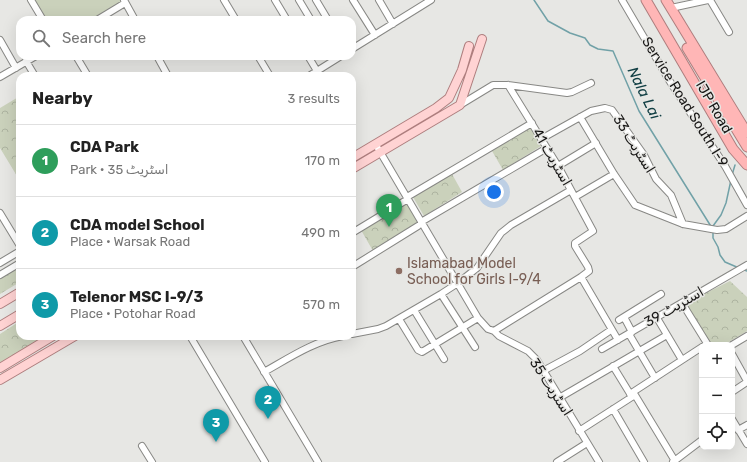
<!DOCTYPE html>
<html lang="en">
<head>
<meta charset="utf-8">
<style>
	body { margin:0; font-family:Rubik,"Noto Sans Arabic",sans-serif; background:#f6f6f6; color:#222 }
	.controls { position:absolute; right:12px; bottom:12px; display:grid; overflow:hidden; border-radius:8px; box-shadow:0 4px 16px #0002 }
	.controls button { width:36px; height:36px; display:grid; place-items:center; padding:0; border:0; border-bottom:1px solid #e0e0e0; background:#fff; color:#222; font:20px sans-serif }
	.you { position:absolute; left:494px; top:192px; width:14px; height:14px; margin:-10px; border:3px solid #fff; border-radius:50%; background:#1a73e8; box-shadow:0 0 0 6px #1a73e833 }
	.badge { display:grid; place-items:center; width:26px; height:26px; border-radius:50%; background:#118b6e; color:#fff; font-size:13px; font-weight:700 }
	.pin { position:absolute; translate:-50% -33px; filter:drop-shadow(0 1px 2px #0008) }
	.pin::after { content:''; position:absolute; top:21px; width:14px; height:12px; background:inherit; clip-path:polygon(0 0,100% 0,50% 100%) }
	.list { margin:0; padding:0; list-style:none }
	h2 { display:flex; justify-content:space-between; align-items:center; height:52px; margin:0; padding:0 16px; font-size:17px }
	h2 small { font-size:13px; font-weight:400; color:#767676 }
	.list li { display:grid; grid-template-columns:26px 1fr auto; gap:12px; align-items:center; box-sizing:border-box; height:72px; padding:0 16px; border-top:1px solid #e0e0e0 }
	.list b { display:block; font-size:15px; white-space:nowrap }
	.list p { margin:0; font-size:13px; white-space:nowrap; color:#767676 }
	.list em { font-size:13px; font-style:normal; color:#767676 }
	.icon { flex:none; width:22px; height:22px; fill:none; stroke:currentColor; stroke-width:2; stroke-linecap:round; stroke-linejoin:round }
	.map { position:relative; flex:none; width:747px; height:462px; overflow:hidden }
	.search { position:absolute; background:#fff; box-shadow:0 4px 16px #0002; left:16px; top:16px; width:340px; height:44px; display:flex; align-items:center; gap:10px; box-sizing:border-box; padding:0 14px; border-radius:12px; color:#767676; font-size:15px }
	.panel { position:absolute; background:#fff; box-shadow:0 4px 16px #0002; left:16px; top:72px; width:340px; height:268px; border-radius:12px }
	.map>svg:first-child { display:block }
	.forest { fill:url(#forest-crowns) }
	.garden { fill:#cad1bb }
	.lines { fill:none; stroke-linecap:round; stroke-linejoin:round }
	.stream { stroke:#71a1a7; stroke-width:1.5 }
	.minor-casing { stroke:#888885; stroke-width:8 }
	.major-casing { stroke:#ae7e7e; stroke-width:10 }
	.highway-casing { stroke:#ae7e7e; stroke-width:11 }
	.minor { stroke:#fff; stroke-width:6 }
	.major { stroke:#ffd3d3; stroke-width:8 }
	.highway { stroke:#ffb6b6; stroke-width:9 }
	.education-dot { fill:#8d6e63; stroke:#e7e7e4; stroke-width:1.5 }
	.labels { text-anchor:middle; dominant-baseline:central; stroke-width:3; stroke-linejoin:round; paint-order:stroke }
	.street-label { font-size:14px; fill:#181716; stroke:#e7e7e4 }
	.education-label { font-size:14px; fill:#785e54; stroke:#e7e7e4; text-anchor:start }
	.water-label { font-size:15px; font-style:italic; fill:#134045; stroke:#e7e7e4 }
</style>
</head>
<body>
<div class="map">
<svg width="747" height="462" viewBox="0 0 747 462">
	<defs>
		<pattern id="forest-crowns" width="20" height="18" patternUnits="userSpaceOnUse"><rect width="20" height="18" fill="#cad1bb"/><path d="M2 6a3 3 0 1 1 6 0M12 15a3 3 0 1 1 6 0" fill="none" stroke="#adb3a0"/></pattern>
	</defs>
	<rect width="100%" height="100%" fill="#e7e7e4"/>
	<path class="forest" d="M20 96V181L0 148V108Z
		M531 127 541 146 503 170 492 151Z
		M452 174 462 192 424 216 413 197Z
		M407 202 418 223 373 251 361 230Z
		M14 270 20 271V282L0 294V277Z
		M730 281 747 297V331L724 345H711L686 303Z
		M20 321V336H46L0 363V334Z"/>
	<path class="garden" d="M31 0H121L123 3 96 20H43Z"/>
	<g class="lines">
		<path class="stream" d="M534 0 548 21 570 33 585 38 590 45 598 49 613 51 639 111 712 228
			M732 175 735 165
			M713 226 721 215 726 203 731 180
			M713 232V238L718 247 720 255 725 262 739 268
			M742 269 747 271"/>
		<defs>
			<path id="minor" d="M31 0 43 20
				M124 0 135 20
				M224 0 236 20
				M275 0 287 20
				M299 0 311 20
				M316 0 328 20
				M353 0 375 35
				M379 0 393 24
				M622 0 669 80 725 166 747 205
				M710 0 729 32
				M671 8 708 0
				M97 20 125 3
				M0 40 16 68
				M352 49 431 0
				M76 56 88 76
				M157 56 168 76
				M258 56 270 76
				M308 56 317 71
				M26 61 35 76
				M309 76 341 56
				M0 77 36 56
				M460 105 493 85H508L567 93 572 92 591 83
				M580 117 614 174 635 205 683 224 717 230 726 229 747 216
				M541 139 591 111 605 108 612 110 644 155 656 179 671 195 683 224
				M376 145 478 318 488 329 494 331 499 336 528 351 537 360 599 462
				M558 166 596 143
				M407 197 532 123
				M575 197 614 174
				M0 213 20 246
				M421 222 547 148
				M352 233 408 199
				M0 263 20 251
				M352 267 418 226
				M0 275 20 263
				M581 277 618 340
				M441 294 475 347
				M682 303 708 345
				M414 310 444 359
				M624 317 632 332
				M657 318 682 360
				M399 319 418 350 422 352 478 318
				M619 320 661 294
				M494 331 581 277 589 271 588 267 575 246V243L593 231 558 166 508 85
				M352 334 378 329 386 326 441 294 458 283 477 268 501 233 511 225 571 190
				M629 334 655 378
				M190 336 265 462
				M243 336 318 462
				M732 345 747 336
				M602 349 747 265
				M732 354 747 381
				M613 366 632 397
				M543 371 580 351 611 330
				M264 372C289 358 314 341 343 336
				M732 392 747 382
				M630 394 702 347
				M559 398 667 335
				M613 409 644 462
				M732 419 747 444
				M738 430 747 425
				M579 431 635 395 675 461
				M142 446 152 462
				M557 462 587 443
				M673 462 702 440"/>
			<path id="major" d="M352 158 436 108 449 98 462 70 469 46
				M352 169 460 105 482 39
				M0 304 20 292
				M0 326 20 314
				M0 368 53 336
				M0 380 75 336"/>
			<path id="highway" d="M646 0 733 149 747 165
				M666 0 747 133
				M687 48 747 147"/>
		</defs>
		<use href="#minor" class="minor-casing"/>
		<use href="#major" class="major-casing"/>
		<use href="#highway" class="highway-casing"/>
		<use href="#minor" class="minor"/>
		<use href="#major" class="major"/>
		<use href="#highway" class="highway"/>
	</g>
	<circle class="education-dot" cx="399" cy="271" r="4"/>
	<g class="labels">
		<g class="street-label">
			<text transform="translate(685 102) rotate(58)">Service Road South I-9</text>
			<text transform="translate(714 107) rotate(60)">IJP Road</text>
			<text transform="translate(634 144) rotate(58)">اسٹریٹ 33</text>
			<text transform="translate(552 157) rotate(60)">اسٹریٹ 41</text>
			<text transform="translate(674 307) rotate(-30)">اسٹریٹ 39</text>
			<text transform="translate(551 387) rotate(57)">اسٹریٹ 35</text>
		</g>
		<g class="education-label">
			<text x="407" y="263">Islamabad Model<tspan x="407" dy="16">School for Girls I-9/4</tspan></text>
		</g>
		<g class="water-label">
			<text transform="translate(644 93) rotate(64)">Nala Lai</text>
		</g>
	</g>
</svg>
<div class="controls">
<button>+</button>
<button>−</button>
<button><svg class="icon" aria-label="locate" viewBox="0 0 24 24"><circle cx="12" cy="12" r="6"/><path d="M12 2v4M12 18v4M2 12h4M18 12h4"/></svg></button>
</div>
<div class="you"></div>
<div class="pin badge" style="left:389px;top:227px;background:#2e9e5b">1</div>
<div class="pin badge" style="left:268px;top:419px;background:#0f9aa8">2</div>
<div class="pin badge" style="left:216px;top:442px;background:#0f9aa8">3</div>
<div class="search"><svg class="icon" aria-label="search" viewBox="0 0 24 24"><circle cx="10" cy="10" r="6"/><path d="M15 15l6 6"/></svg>Search here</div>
<section class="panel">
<h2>Nearby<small>3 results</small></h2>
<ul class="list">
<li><span class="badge" style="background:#2e9e5b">1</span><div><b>CDA Park</b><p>Park · اسٹریٹ 35</p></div><em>170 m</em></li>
<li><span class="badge" style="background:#0f9aa8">2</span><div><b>CDA model School</b><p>Place · Warsak Road</p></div><em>490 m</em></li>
<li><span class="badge" style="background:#0f9aa8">3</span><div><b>Telenor MSC I-9/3</b><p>Place · Potohar Road</p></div><em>570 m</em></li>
</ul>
</section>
</div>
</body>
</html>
